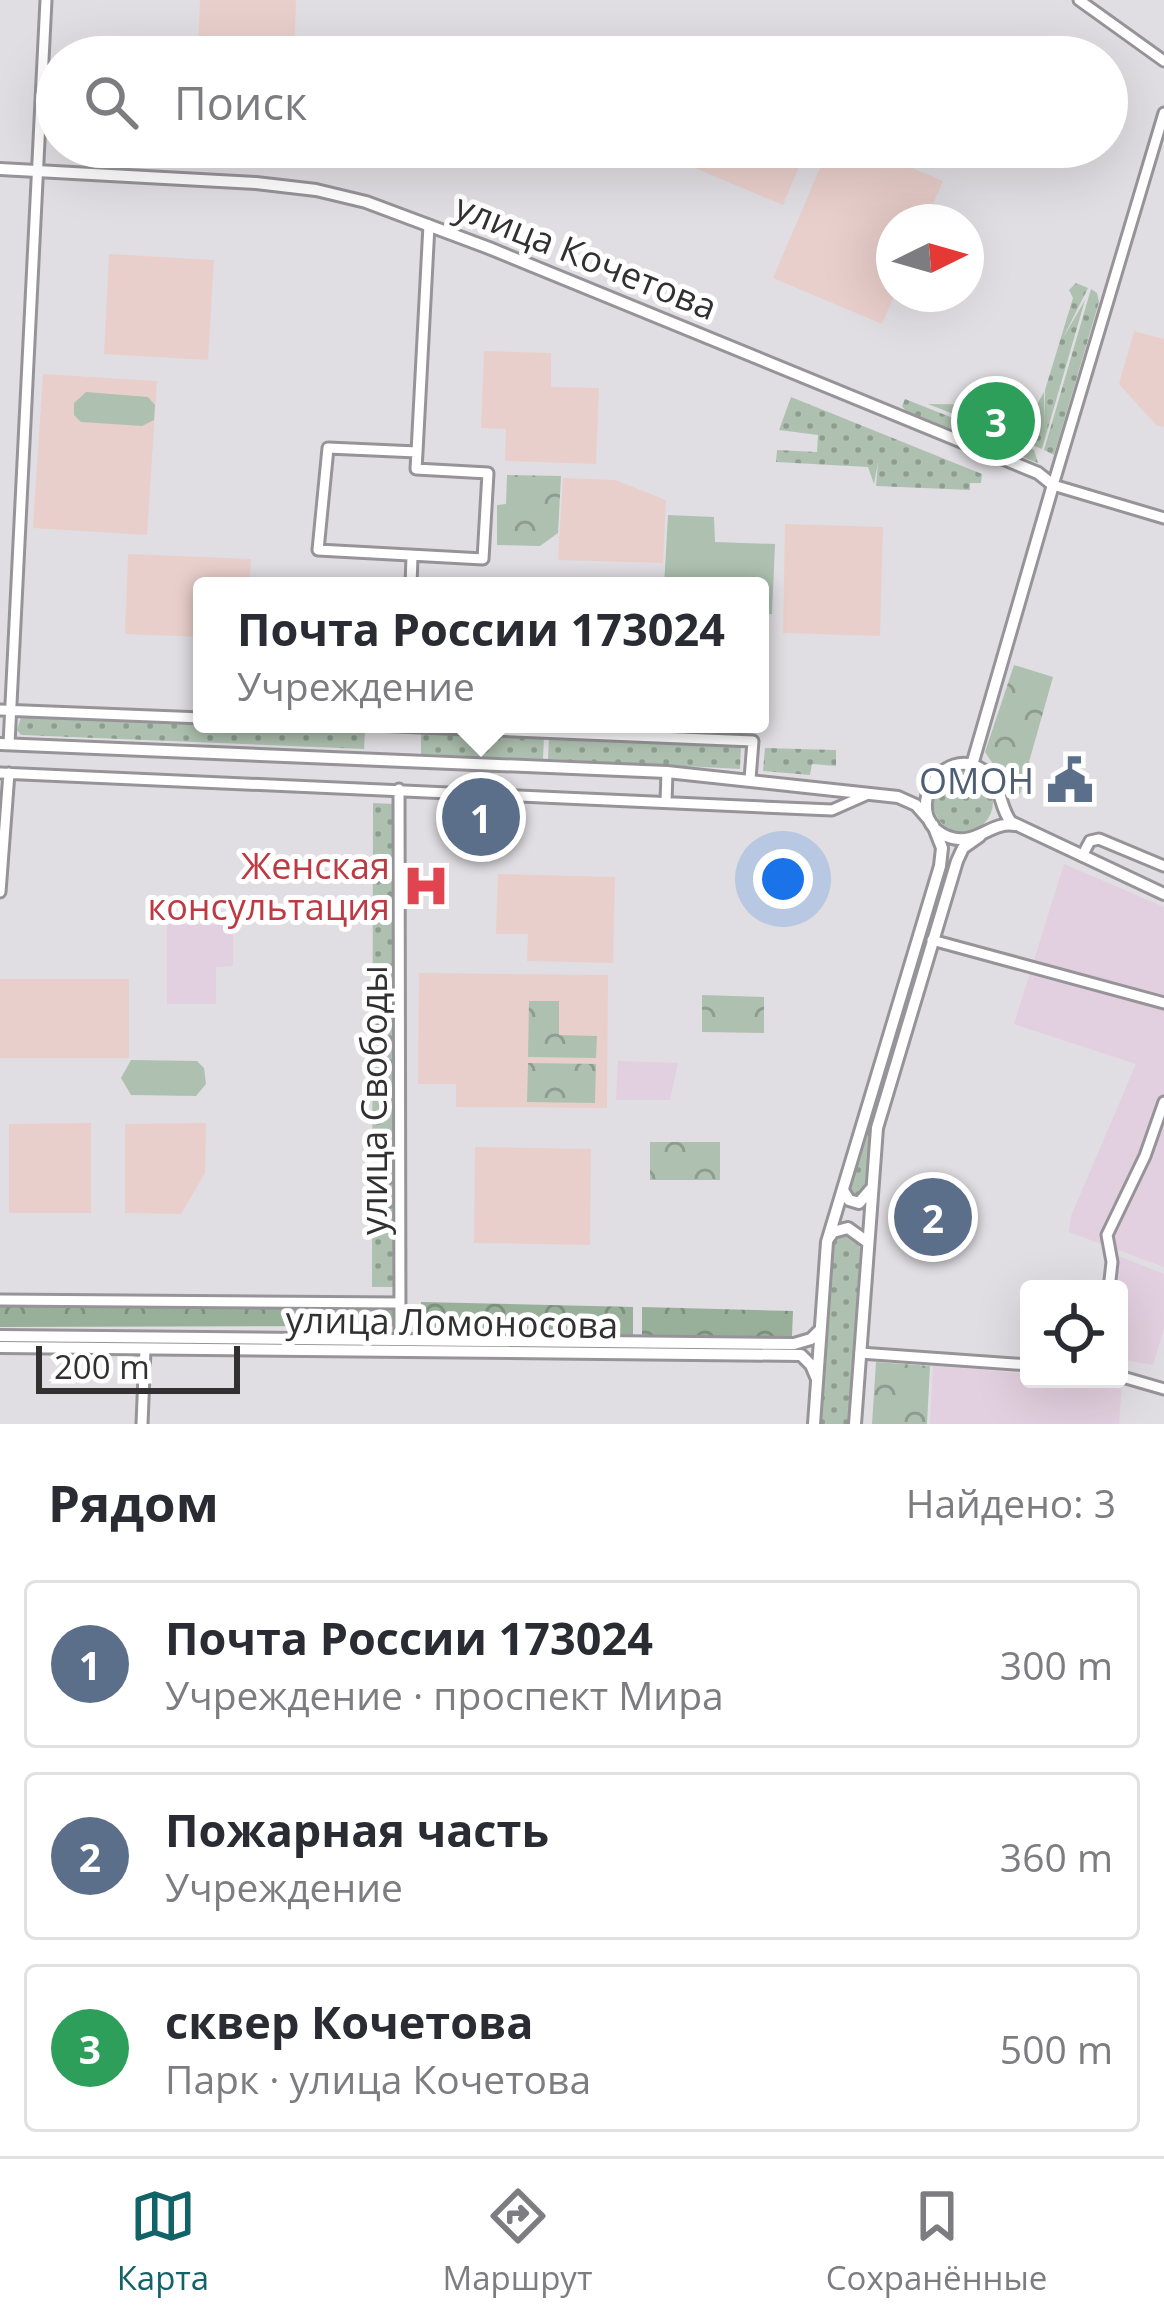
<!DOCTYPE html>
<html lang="ru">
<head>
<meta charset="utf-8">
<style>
	body { margin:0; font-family:"Open Sans",sans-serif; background:#f7f7f7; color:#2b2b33 }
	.controls { position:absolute; right:36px; bottom:36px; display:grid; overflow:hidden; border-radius:12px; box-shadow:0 12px 48px #0002 }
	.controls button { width:108px; height:108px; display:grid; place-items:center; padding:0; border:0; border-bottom:3px solid #e1e1e2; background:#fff; color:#2b2b33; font:60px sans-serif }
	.compass { position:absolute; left:876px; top:204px; width:108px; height:108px; border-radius:50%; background:#fff; box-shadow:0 12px 48px #0002; rotate:85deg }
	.scale { position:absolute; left:36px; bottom:30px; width:204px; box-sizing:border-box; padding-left:12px; border:6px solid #323132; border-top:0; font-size:33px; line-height:42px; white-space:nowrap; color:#323132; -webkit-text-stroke:9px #fff; paint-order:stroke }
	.you { position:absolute; left:783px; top:879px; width:42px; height:42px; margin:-30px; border:9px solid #fff; border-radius:50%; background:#1a73e8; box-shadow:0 0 0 18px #1a73e833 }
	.badge { display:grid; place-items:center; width:78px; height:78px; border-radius:50%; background:#126367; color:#fff; font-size:39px; font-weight:700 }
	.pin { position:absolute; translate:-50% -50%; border:6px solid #fff; box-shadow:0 3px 12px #0006 }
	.popup { position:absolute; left:193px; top:577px; width:576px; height:156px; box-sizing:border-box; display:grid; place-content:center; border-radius:12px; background:#fff; filter:drop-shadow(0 3px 9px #0005); font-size:39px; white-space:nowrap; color:#7c7c81 }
	.popup b { font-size:45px; color:#2b2b33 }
	.popup::after { content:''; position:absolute; left:50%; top:100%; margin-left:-24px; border:24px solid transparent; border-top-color:#fff }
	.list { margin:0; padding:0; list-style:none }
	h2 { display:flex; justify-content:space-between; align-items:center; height:156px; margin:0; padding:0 48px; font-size:51px }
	h2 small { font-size:39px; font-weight:400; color:#7c7c81 }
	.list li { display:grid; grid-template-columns:78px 1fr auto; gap:36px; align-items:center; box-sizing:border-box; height:168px; margin:0 24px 24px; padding:0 24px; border:3px solid #e1e1e2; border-radius:12px }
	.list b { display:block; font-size:45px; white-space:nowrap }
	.list p { margin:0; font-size:39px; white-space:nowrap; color:#7c7c81 }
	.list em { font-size:39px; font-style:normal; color:#7c7c81 }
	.icon { flex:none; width:66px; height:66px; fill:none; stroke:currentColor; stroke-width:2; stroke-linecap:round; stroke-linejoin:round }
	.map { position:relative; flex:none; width:1164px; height:1424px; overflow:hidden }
	.search { position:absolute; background:#fff; box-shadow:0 12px 48px #0002; left:36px; right:36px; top:36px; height:132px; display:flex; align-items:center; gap:30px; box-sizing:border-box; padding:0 42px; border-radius:66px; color:#7c7c81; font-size:45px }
	.sheet { height:732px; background:#fff }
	nav { display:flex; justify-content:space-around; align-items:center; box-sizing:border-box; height:168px; border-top:3px solid #e1e1e2; background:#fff; font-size:33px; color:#7c7c81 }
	nav a { display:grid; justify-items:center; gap:6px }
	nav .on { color:#126367 }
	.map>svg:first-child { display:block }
	.industrial { fill:#e2cfdf }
	.education { fill:#e9cfcb }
	.grass { fill:url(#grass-dots) }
	.forest { fill:url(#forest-crowns) }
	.park { fill:url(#park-crowns) }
	.pitch { fill:#aec1b0 }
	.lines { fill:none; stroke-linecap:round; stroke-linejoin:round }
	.minor-casing { stroke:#969498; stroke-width:15 }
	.major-casing { stroke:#969498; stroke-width:16 }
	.minor { stroke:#fff; stroke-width:9 }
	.major { stroke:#fff; stroke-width:10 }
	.labels { text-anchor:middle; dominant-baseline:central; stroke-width:10; stroke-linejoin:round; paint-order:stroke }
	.street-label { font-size:36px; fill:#323132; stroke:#fff }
	.service-label { font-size:36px; fill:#4e5e75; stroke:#fff; text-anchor:end }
	.health-label { font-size:36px; fill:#be3a42; stroke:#fff; text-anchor:end }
</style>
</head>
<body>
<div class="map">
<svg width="1164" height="1424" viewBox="0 0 1164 1424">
	<defs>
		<pattern id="grass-dots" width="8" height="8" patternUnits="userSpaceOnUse" patternTransform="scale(3)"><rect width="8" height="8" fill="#aec1b0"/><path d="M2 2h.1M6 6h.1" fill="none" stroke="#8e9d90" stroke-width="1.8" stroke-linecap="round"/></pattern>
		<pattern id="forest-crowns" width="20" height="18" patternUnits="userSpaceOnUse" patternTransform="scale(3)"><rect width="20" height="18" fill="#98b09a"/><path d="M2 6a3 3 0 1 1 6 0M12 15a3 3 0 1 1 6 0" fill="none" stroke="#7d907e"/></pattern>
		<pattern id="park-crowns" width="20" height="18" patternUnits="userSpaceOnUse" patternTransform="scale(3)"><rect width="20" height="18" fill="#aec1b0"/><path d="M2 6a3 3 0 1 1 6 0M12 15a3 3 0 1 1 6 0" fill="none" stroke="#8e9d90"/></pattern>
	</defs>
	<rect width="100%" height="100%" fill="#e0dee2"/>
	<path class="industrial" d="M1064 864 1164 907V1267L1069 1232 1071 1216 1136 1064 1014 1024Z
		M167 924 233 925V966L216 967V1004H167Z
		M618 1061 678 1063 670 1100H616Z
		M1118 1256 1164 1274V1328L1153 1365 1119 1359V1289H1114Z
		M933 1366 1029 1374V1379L1122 1382 1119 1424H930Z"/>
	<path class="education" d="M200 0H296L294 57 198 54Z
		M664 147H807L783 205 661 154Z
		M829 147H862L943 181 925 222H894L895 294 882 324 773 278Z
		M109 254 214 260 208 360 104 354Z
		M1134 331 1164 339V427L1156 425 1119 384Z
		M484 351 551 353V387L599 388 596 464 505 461 506 429 481 428Z
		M43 374 157 381 147 535 33 528Z
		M563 478 615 480 666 500 663 563 558 560Z
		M785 524 883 527 880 636 783 633Z
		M128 554 251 559 249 586H202V637L125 634Z
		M498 874 615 877 613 963 527 961 528 934H496Z
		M419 973 608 975 607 1108 456 1107V1084H418Z
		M0 979H129V1058H0Z
		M91 1123V1213H9V1124Z
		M206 1123 205 1173 181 1214 125 1213V1124Z
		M475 1147 591 1149 590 1245 474 1243Z"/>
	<path class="grass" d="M1076 283 1088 288 1063 338 1085 300 1042 449 1025 442 1018 405H1034V410L1044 392V427L1045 390 1073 298 1069 290Z
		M1091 289 1097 293 1099 302 1054 455 1044 450Z
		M791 397 982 474 981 483H970V490L876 486 878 462 874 484 868 467 776 462 777 450 817 452 818 435 779 430Z
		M905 399 1034 450 1038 463 906 411 902 406Z
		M21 717 365 731 364 749 21 735 17 730Z
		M421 732 544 737 543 759 421 754Z
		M549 737 741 747 740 769 548 759Z
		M765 748 836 750V766L812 764 810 775 763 771Z
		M933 802a30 30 0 1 1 60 0a30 30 0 1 1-60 0Z
		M373 803 394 804 395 1287H372Z
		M946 860 952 862 871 1130 865 1191 854 1198 847 1187Z
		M847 1234 857 1238 860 1249 849 1424H820L832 1247 837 1237Z"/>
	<path class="forest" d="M421 1302 633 1307V1335L421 1334Z
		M0 1304 393 1308V1326L0 1327Z
		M642 1307 793 1311 792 1336H642Z"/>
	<path class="park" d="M928 404 1016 405 1024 437 1022 441Z
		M507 475 561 476 558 533 540 546 497 545V505L506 504Z
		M1014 665 1053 677 1020 794 1011 791 985 752Z
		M702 995 764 997V1033L702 1032Z
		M529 1001H559V1035L597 1036 596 1058 528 1057Z
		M528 1063 596 1064 595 1103 527 1102Z
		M650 1142H720V1180H650Z
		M876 1362 930 1366 927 1424H872Z"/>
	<path class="pitch" d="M86 392 148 397 155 405 154 420 142 426 81 422 74 415V403Z
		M668 515 714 517 715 542 775 544 772 614H760V586H664Z
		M131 1060 197 1061 204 1068 206 1084 196 1096 131 1095 121 1078Z"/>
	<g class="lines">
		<defs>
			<path id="minor" d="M1079 0 1164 61
				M1164 113 1053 485 1164 518
				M417 452 328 448 318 550 483 559 488 473 416 469 417 452 429 225
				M411 586 412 556
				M0 710 202 718
				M349 724 753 741 750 779
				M9 744 46 0
				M0 773 832 810 866 795
				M399 789 400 1340
				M666 802 667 772
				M1082 856 1090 841 1099 839 1164 866
				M0 892 9 773
				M932 940 1164 1003
				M1109 1289 1112 1262 1107 1235 1145 1156 1164 1102
				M0 1300 400 1303
				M860 1353 1029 1365
				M1119 1376 1164 1389
				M142 1424 145 1349"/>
			<path id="major" d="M0 169 256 183 316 190 366 202 489 248 1038 473 1053 485 972 765
				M0 744 667 772 898 797 916 805 930 821
				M1015 825C991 821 977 845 952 838 896 822 941 736 987 773 1002 786 999 807 1011 822L1164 894
				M843 1190 849 1200 859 1203 870 1190
				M828 1239 833 1232 848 1228 866 1241
				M0 1336 794 1344 811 1339 820 1330
				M0 1347 801 1355 811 1365 817 1379
				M814 1424 827 1242 940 866 942 848 933 825
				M855 1424 877 1128 957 861 963 848 980 836"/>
		</defs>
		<use href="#minor" class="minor-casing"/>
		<use href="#major" class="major-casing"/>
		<use href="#minor" class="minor"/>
		<use href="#major" class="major"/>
	</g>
	<defs>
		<symbol id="civic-bare" viewBox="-9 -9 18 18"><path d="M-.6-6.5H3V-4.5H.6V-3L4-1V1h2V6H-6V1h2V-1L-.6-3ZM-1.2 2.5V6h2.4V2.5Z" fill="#5c6f8a" stroke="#fff" stroke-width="2.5" paint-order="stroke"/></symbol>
		<symbol id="hospital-bare" viewBox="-9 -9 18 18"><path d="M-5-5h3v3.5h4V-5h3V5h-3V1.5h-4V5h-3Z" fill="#e0444e" stroke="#fff" stroke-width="2.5" paint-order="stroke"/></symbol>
	</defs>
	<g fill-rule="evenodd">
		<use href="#civic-bare" x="1037" y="747" width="66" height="66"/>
		<use href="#hospital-bare" x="393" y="853" width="66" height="66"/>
	</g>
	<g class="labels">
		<g class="street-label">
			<text transform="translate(586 256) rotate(22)">улица Кочетова</text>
			<text transform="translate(373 1100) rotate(-90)">улица Свободы</text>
			<text transform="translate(452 1322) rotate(1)">улица Ломоносова</text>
		</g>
		<g class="service-label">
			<text x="1034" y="780">ОМОН</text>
		</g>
		<g class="health-label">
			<text x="390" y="865">Женская<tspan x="390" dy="41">консультация</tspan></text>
		</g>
	</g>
</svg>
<div class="controls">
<button><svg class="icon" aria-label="locate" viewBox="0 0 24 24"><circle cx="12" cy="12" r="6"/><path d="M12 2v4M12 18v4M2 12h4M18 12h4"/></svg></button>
</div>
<svg class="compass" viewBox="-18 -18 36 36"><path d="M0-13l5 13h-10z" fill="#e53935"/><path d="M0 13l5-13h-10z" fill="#7c7c81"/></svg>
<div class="scale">200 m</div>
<div class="you"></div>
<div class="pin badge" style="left:481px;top:817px;background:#5c6f8a">1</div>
<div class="popup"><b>Почта России 173024</b>Учреждение</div>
<div class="pin badge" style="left:933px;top:1217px;background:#5c6f8a">2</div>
<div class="pin badge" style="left:996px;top:421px;background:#2e9e5b">3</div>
<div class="search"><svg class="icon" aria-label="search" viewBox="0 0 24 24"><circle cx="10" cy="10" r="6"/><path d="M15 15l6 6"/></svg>Поиск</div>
</div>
<section class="sheet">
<h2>Рядом<small>Найдено: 3</small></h2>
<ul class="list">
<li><span class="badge" style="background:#5c6f8a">1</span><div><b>Почта России 173024</b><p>Учреждение · проспект Мира</p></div><em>300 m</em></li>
<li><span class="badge" style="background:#5c6f8a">2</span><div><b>Пожарная часть</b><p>Учреждение</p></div><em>360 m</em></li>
<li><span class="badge" style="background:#2e9e5b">3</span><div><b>сквер Кочетова</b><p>Парк · улица Кочетова</p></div><em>500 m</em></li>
</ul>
</section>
<nav>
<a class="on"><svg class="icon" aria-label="map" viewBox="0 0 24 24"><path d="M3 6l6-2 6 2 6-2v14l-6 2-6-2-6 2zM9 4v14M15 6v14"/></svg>Карта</a>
<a><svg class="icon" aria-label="directions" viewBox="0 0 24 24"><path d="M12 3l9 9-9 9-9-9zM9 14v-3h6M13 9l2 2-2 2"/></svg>Маршрут</a>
<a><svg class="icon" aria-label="saved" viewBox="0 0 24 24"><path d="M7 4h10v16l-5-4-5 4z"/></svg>Сохранённые</a>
</nav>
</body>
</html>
